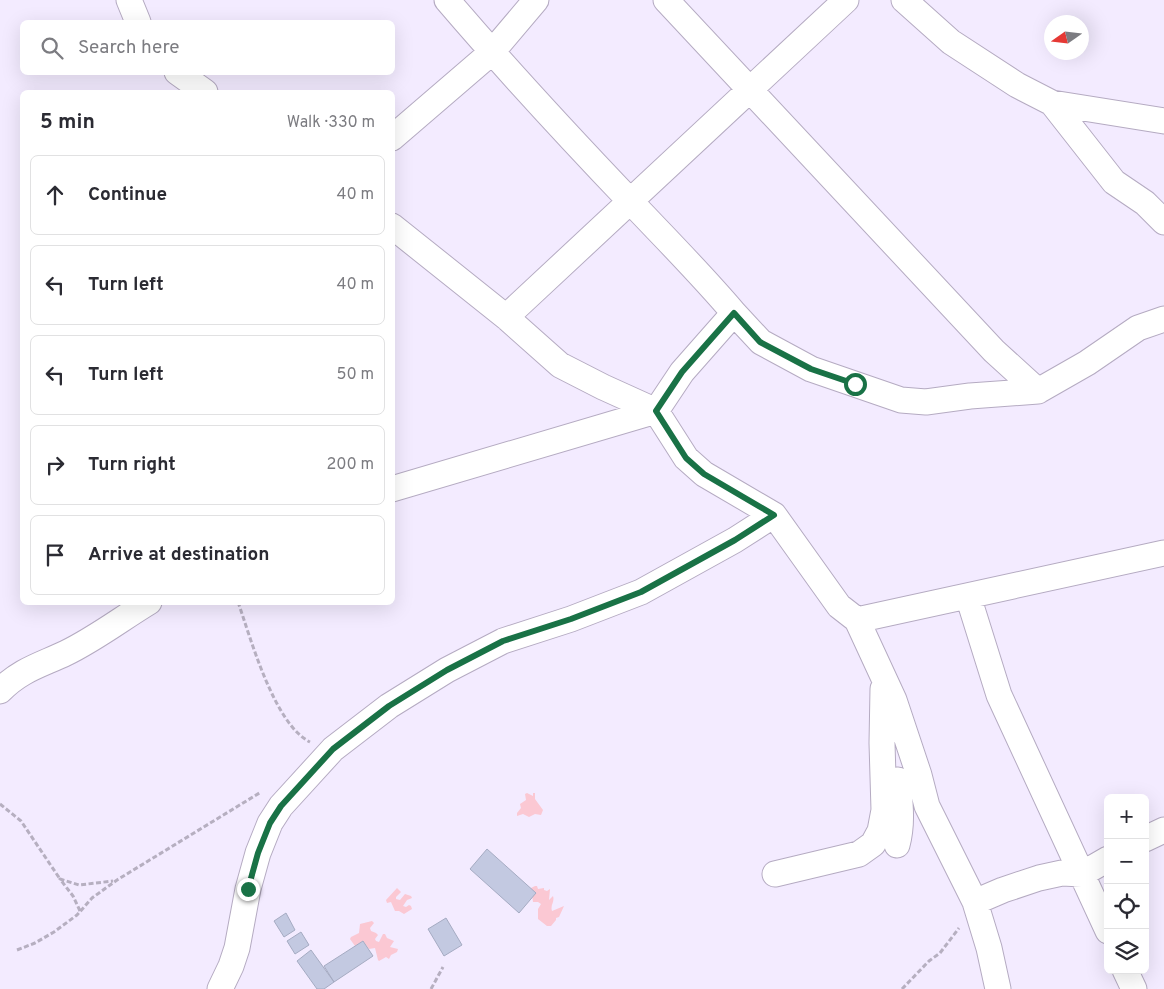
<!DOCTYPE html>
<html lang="en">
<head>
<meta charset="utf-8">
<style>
	body { margin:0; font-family:Overpass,sans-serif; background:#f7f7f7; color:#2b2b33 }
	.controls { position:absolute; right:15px; bottom:15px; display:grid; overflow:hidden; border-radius:8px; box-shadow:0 5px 20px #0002 }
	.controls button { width:45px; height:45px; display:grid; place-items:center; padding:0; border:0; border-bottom:1px solid #e1e1e2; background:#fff; color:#2b2b33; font:25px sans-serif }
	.compass { position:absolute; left:1044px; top:15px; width:45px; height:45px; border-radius:50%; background:#fff; box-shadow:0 5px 20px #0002; rotate:256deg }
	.stop { position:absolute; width:15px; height:15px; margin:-11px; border:4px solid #197246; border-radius:50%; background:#fff }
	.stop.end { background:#197246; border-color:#fff; box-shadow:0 1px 5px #0008 }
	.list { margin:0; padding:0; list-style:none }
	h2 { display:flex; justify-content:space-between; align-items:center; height:65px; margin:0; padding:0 20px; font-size:21px }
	h2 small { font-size:16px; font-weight:400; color:#7c7c81 }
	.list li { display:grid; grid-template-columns:32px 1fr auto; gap:15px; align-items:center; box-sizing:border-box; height:80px; margin:0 10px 10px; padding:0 10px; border:1px solid #e1e1e2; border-radius:8px }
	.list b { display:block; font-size:19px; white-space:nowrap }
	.list em { font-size:16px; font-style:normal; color:#7c7c81 }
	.icon { flex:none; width:28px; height:28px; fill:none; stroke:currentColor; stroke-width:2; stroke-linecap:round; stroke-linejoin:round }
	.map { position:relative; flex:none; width:1164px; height:989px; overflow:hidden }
	.search { position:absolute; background:#fff; box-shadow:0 5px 20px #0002; left:20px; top:20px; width:375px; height:55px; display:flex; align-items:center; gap:12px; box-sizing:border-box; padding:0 18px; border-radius:8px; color:#7c7c81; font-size:19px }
	.panel { position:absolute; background:#fff; box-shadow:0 5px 20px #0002; left:20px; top:90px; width:375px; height:515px; border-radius:8px }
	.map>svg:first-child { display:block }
	.green { fill:#fbc8d3 }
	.building { fill:#c3c9e1; stroke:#a5abc2 }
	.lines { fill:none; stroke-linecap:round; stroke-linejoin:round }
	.minor-casing { stroke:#b5abc2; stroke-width:27 }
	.path { stroke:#b6afc0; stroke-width:3; stroke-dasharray:5 2.5; stroke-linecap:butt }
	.minor { stroke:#fff; stroke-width:25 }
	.route { stroke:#197246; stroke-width:6 }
</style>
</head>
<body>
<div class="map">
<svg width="1164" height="989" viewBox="0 0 1164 989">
	<rect width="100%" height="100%" fill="#f3ebff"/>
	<path class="green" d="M527 793 533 796V793H535V799L543 810 541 815 535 814 529 817 523 814 517 816V813L521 808 520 804 526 800 525 794Z
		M535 886H537L538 889 544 888V890L547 891 550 889 549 900 553 896C555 902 550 905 552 911L564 906 559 917 556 918V920L551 926H547L538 919V909L541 904 538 902H533L531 888Z
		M397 888 401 892 396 897V899L400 900 405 894 411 896 412 898 407 900 403 906 406 907 409 905 411 906 412 909 404 914 399 911H395L391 902 387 903 386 900Z
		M372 921 374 923 370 928 371 931 376 933 378 935 375 939 376 941 379 942 383 934H385L387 938 394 941 390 947 398 949 397 952 391 955 389 959 386 957 379 961 378 960 375 948 369 949 363 941 355 946 350 939 351 937 359 933 360 924Z"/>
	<path class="building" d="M487 849 536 893 519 913 470 869Z
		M286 913 295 930 284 937 274 921Z
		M446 918 462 945 444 956 428 929Z
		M301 932 309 945 295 954 287 941Z
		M363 941 373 956 334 982 324 966Z
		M311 950 334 982 324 989H317L297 961Z"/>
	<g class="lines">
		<defs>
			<path id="minor" d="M129 0 138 22
				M447 0C506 69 568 136 631 202 665 238 701 274 734 313
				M666 0 994 351 1038 391
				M904 0 951 42 1017 85 1052 103 1114 182 1145 203 1164 222
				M177 72 205 92
				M1052 103 1164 121
				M392 138 492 52 536 0
				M392 226 506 317 560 365 603 387 656 411 686 458 704 474 774 515 839 606 857 620 1164 553
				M506 317 846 0
				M392 489 656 411 682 372 734 313 761 342 811 369 901 400 926 402 970 396 1038 391 1087 363 1138 328 1164 319
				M968 596 999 695 1108 931
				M857 620 894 700 919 775 927 806 975 902 989 948 998 989
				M0 691C20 670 41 665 66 653 95 639 121 619 149 602
				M1145 839 1164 830
				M897 845C903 823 900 802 898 780
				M775 874 859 854 873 844 880 831 884 810 882 743 883 689
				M975 902 1003 890 1039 878 1062 873 1082 874 1108 859
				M1125 970 1134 989
				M220 989 231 966 237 948 248 889 258 853 270 823 281 806 333 749 389 706 447 670 503 641 571 619 641 592 735 540 774 515"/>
		</defs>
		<use href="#minor" class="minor-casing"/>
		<path class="path" d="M238 602C251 639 274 724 310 742
			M0 804 21 821 60 879
			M80 911 73 896 60 879 79 885 113 881
			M17 950 35 943 54 932 77 915 92 898 117 880 261 792
			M431 989 443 967
			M902 989 929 961 940 953 959 928"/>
		<use href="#minor" class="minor"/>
	</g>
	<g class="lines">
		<path class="route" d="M248 889 258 853 270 823 281 806 333 749 389 706 447 670 503 641 571 619 641 592 735 540 774 515 704 474 686 458 656 411 682 372 734 313 760 342 811 369 855 384"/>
	</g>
</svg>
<div class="controls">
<button>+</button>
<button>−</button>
<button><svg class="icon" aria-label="locate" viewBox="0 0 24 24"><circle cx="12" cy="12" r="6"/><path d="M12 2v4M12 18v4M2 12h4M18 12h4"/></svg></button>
<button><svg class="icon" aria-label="layers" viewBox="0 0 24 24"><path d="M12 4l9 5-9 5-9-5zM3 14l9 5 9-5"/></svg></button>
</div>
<svg class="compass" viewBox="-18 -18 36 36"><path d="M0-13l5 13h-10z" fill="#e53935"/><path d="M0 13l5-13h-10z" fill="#7c7c81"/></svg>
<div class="stop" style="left:855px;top:384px"></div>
<div class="stop end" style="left:248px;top:889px"></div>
<div class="search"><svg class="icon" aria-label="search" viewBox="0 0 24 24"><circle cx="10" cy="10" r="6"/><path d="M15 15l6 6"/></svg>Search here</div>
<section class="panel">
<h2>5 min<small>Walk · 330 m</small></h2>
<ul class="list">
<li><svg class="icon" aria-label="ahead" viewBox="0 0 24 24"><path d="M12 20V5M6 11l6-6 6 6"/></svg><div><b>Continue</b></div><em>40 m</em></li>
<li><svg class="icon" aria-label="left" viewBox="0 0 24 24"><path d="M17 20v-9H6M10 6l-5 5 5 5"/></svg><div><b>Turn left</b></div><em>40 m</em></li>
<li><svg class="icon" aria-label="left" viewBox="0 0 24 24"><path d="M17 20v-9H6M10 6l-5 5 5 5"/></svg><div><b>Turn left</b></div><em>50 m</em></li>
<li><svg class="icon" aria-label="right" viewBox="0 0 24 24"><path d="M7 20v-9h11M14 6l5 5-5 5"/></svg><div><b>Turn right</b></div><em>200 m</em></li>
<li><svg class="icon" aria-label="arrive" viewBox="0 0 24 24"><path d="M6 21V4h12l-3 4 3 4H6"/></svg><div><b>Arrive at destination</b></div></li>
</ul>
</section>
</div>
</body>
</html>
